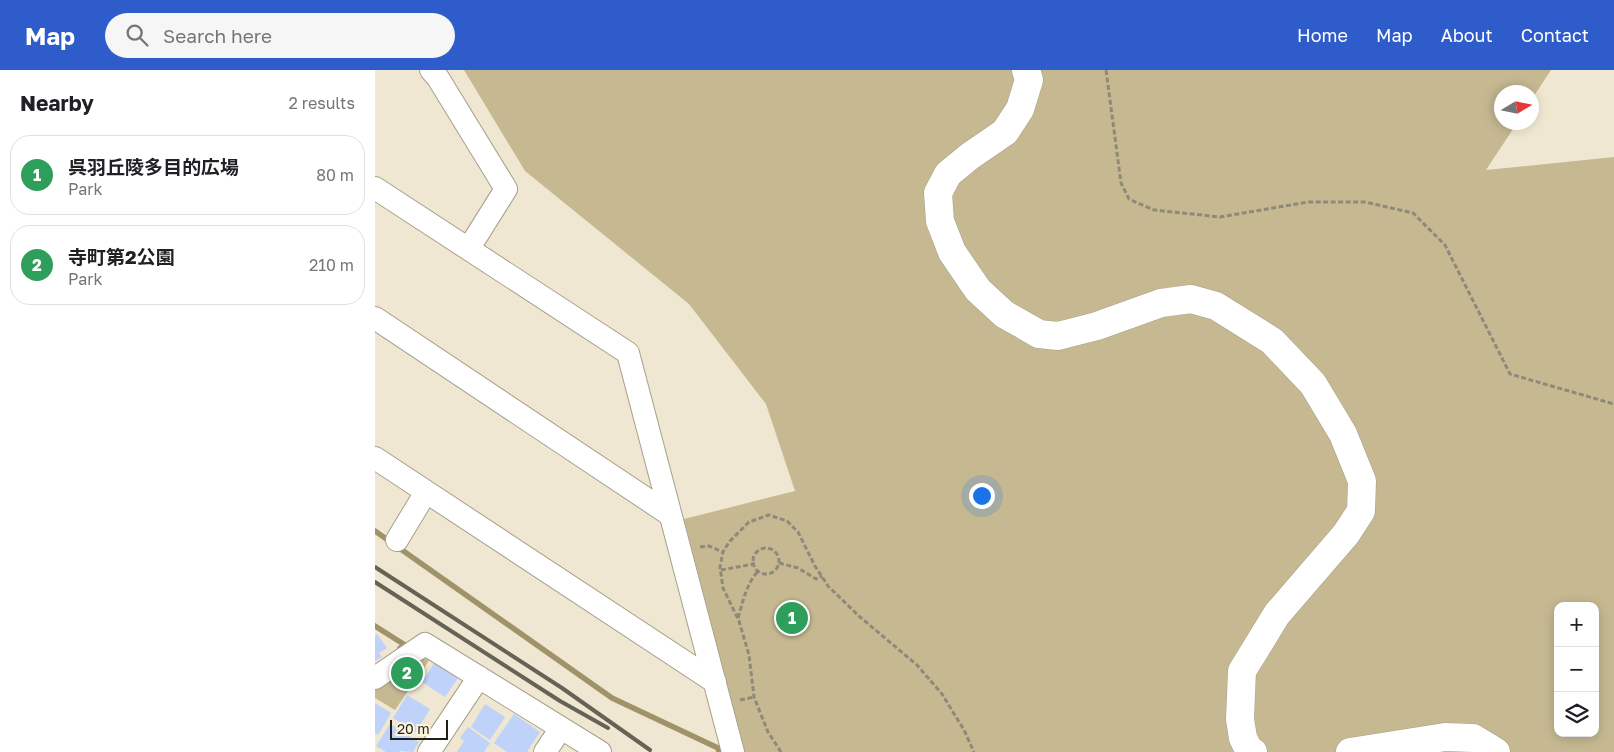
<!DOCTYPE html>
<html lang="en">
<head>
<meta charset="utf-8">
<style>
	body { margin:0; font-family:"Golos Text","Noto Sans JP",sans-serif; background:#f6f6f6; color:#202124 }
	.controls { position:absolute; right:15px; bottom:15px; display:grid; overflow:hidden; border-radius:10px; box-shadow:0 2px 12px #0003 }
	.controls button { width:45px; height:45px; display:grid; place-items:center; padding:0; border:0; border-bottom:1px solid #e0e0e0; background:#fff; color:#202124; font:25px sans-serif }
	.compass { position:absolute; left:1119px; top:15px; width:45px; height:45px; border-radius:50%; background:#fff; box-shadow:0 2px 12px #0003; rotate:80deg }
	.scale { position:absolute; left:15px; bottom:12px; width:58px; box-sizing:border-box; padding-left:5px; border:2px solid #221f17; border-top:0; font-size:14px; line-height:18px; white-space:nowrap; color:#221f17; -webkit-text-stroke:4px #fcf5de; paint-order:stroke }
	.you { position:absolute; left:606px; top:425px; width:18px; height:18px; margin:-12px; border:4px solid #fff; border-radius:50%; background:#1a73e8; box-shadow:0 0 0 8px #1a73e833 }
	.badge { display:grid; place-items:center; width:32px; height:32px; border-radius:50%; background:#2f5ccb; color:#fff; font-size:16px; font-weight:700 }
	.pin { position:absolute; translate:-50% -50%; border:2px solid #fff; box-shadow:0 1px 5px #0006 }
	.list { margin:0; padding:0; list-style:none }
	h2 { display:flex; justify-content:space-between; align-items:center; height:65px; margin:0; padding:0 20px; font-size:21px }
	h2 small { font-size:16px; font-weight:400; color:#757577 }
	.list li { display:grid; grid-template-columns:32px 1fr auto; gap:15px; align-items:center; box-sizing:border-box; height:80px; margin:0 10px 10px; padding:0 10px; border:1px solid #e0e0e0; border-radius:20px }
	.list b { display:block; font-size:19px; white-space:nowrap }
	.list p { margin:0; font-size:16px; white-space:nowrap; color:#757577 }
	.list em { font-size:16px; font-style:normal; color:#757577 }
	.icon { flex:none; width:28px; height:28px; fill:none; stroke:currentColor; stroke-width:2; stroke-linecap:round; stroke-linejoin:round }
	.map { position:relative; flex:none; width:1239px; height:682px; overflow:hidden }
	header { display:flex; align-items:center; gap:30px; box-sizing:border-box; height:70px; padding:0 25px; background:#2f5ccb; color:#fff }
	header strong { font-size:24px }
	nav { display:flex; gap:28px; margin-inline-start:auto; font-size:18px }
	.search { width:350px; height:45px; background:#f6f6f6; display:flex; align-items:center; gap:12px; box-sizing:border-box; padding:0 18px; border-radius:28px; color:#757577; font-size:19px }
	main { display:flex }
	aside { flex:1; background:#fff }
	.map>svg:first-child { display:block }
	.green { fill:#c6b992; fill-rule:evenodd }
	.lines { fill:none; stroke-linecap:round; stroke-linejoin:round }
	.stream { stroke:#a09269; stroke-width:5.5 }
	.building { fill:#bed2fa }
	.street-casing { stroke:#a69f8a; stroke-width:24 }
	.secondary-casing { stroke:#a69f8a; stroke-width:29 }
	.path { stroke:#8f897a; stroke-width:3; stroke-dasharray:5 2.5; stroke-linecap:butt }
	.street { stroke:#fff; stroke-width:22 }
	.secondary { stroke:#fff; stroke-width:28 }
	.rail { stroke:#666255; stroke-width:4 }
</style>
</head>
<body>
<header>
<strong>Map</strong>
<div class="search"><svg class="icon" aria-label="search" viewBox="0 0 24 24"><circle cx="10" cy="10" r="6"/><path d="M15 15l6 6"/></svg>Search here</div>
<nav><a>Home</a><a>Map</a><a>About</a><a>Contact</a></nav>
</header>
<main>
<aside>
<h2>Nearby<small>2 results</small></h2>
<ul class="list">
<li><span class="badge" style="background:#2e9e5b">1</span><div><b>呉羽丘陵多目的広場</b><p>Park</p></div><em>80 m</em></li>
<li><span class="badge" style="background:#2e9e5b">2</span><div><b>寺町第2公園</b><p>Park</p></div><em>210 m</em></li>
</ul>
</aside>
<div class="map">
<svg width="1239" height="682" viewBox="0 0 1239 682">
	<rect width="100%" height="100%" fill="#efe7d1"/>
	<path class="green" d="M89 0H1176L1157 29 1156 22H1126V52L1142 53 1111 100 1239 87V682H370L309 449 420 421 391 334 314 234 150 101ZM1183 536H1220V663H1183Z
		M38 588 55 589 20 640 0 628V616Z"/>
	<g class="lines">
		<path class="stream" d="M0 461 237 628 343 678 344 682
			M0 556 30 575 25 578"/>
	</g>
	<path class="building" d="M2 564 12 578 4 583 7 587 0 591V566Z
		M59 593 83 608 70 627 47 612Z
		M32 625 55 639 41 662 18 648Z
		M0 633 16 643 3 665 0 663Z
		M110 634 130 647 115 670 96 657Z
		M139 644 165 662 152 682H132L119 673Z
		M15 654 44 672 38 682 25 681 24 682H11L1 676Z
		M93 657 115 673 109 682H82L89 671 85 668Z"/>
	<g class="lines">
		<defs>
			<path id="street" d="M56 0 63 8 131 119 94 178
				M0 118 253 283 358 682
				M0 248 294 444
				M0 388 340 612
				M22 470 51 422
				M0 608 50 574 225 682
				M54 682 104 607
				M170 682 186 658"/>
			<path id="secondary" d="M651 0 654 10 645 39 630 62 595 86 573 104 563 123 565 151 577 182 603 220 629 244 664 264 683 266 722 256 786 233 816 229 841 236 897 271 938 314 968 364 987 411 986 441 971 464 902 544 867 601 865 649 868 668 874 680 878 682
				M975 682 1070 667 1098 668 1121 682"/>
		</defs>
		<use href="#street" class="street-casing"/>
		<use href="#secondary" class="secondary-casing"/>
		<path class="path" d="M731 0 746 113 754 129 779 140 845 147 933 132H990L1038 143 1070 175 1135 304 1239 334
			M325 477 334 476 348 482
			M378 491a13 13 0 1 1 26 0a13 13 0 1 1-26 0Z
			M404 493 423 498 441 509 447 506
			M346 500 379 494
			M363 548C368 531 371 515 383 501
			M365 630 379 627
			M406 682 393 662 379 627 374 585 364 551 348 518 345 497 348 482 354 472 374 452 394 445 412 451 423 462 440 496 453 516 485 547 542 595 567 624 589 660 599 682"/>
		<use href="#street" class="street"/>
		<use href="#secondary" class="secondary"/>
		<path class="rail" d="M0 497 187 618 275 680
			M0 512 185 631 233 658"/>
	</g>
</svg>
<div class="controls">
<button>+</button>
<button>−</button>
<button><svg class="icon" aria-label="layers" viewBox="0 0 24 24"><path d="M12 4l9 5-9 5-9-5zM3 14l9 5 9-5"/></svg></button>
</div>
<svg class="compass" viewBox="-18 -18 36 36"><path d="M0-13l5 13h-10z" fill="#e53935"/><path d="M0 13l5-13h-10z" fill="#757577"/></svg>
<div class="scale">20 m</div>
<div class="you"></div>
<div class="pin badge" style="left:417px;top:548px;background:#2e9e5b">1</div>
<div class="pin badge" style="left:32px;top:603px;background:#2e9e5b">2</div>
</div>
</main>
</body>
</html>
